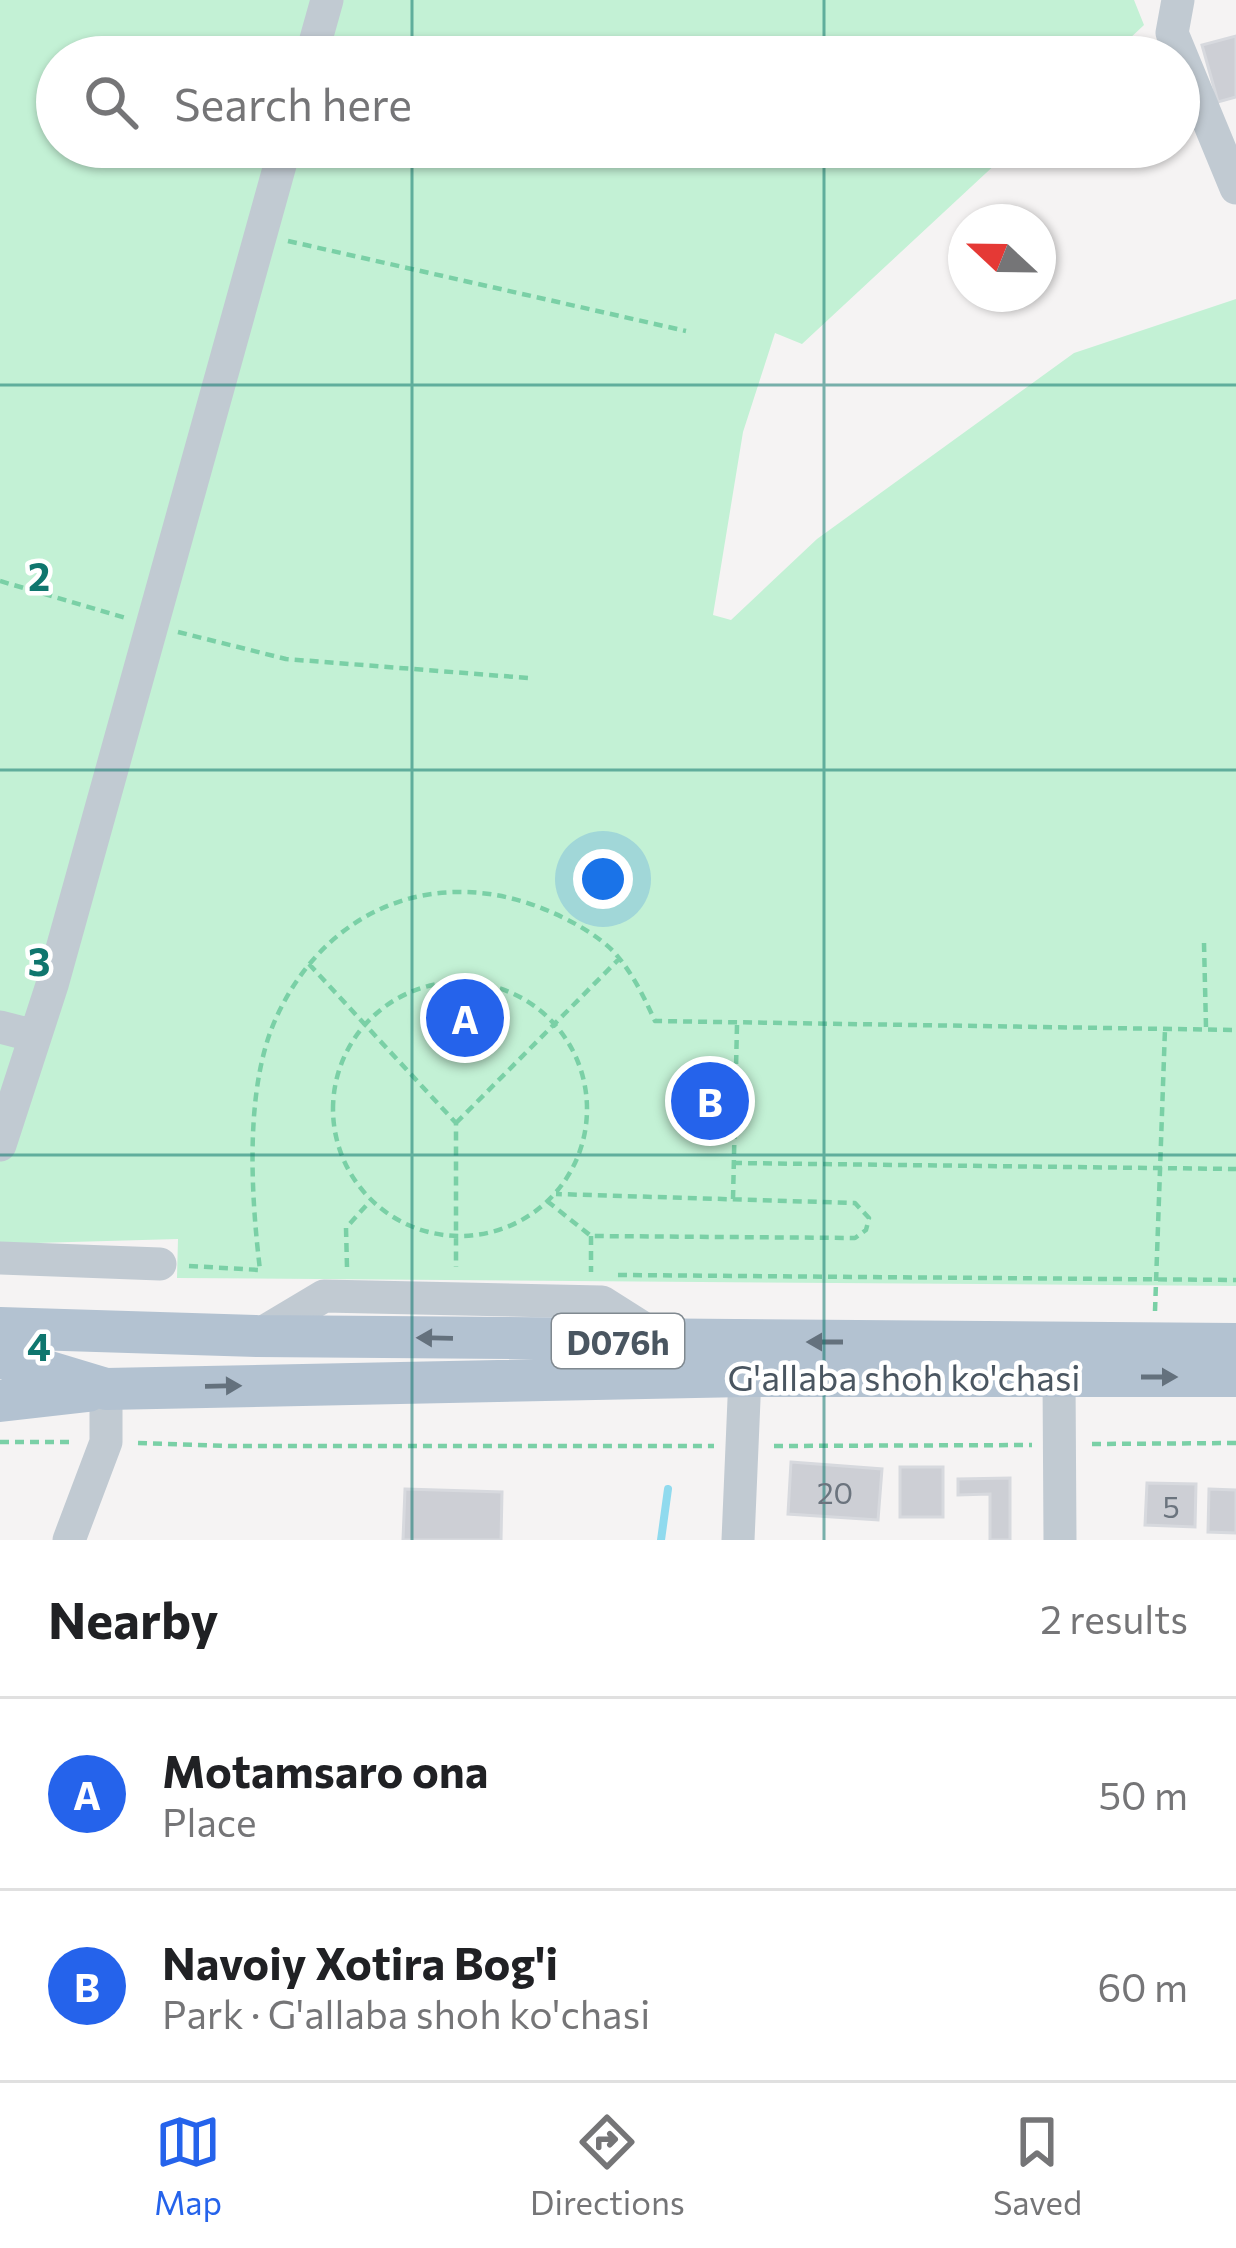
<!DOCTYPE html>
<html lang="en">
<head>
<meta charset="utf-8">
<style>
	body { margin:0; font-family:Commissioner,sans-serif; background:#f2f2f2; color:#202124 }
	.compass { position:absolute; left:948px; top:204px; width:108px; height:108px; border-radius:50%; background:#fff; box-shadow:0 3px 9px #0004; rotate:292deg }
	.you { position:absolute; left:603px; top:879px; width:42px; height:42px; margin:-30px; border:9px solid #fff; border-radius:50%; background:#1a73e8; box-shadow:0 0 0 18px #1a73e833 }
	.badge { display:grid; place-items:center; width:78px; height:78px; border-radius:50%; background:#2563eb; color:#fff; font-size:39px; font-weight:700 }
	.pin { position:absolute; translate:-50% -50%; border:6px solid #fff; box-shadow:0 3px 12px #0006 }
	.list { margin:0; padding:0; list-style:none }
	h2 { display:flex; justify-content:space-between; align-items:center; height:156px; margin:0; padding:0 48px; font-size:51px }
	h2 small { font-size:39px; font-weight:400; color:#757577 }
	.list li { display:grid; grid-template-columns:78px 1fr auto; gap:36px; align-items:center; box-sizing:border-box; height:192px; padding:0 48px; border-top:3px solid #e0e0e0 }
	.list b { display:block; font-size:45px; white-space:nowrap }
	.list p { margin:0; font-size:39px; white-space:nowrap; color:#757577 }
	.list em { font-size:39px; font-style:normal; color:#757577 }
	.icon { flex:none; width:66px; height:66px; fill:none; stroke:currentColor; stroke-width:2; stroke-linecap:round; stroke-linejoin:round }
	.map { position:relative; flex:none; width:1236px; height:1540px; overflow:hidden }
	.search { position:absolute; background:#fff; box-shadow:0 3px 9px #0004; left:36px; right:36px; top:36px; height:132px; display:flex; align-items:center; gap:30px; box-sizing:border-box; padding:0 42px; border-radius:66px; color:#757577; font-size:45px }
	.sheet { height:540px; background:#fff }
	nav { display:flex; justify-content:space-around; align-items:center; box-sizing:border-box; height:168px; border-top:3px solid #e0e0e0; background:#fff; font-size:33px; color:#757577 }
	nav a { display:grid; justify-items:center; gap:6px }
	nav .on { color:#2563eb }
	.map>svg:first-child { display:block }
	.green { fill:#c3f1d5 }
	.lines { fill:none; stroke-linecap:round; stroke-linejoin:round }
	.stream { stroke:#90daee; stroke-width:8 }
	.building { fill:#cdcfd5; stroke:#d7d9de; stroke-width:3 }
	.path { stroke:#7ad0a6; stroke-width:4.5; stroke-dasharray:9 6; stroke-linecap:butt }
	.minor { stroke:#c1cad2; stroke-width:33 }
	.major { stroke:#b3c2d1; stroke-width:42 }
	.oneway { fill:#64717d }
	.grid { fill:none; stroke:#0f766e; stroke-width:3; stroke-opacity:0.55 }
	.labels { text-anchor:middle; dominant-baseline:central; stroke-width:9; stroke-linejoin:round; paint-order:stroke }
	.number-label { font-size:30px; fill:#6b747e }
	.shield { fill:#fff; stroke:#808990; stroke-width:3 }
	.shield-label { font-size:33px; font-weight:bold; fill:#4a5661 }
	.street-label { font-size:36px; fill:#4a5661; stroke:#fff }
	.grid-label { font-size:39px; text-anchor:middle; font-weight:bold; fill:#0f766e; stroke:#fff; stroke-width:9; stroke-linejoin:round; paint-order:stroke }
</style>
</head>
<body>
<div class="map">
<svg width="1236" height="1540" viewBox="0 0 1236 1540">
	<rect width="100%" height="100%" fill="#f5f3f3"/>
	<path class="green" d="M0 0H1134L1144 25 1110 57H57V147H1014L802 344 775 333 743 432 713 615 731 620 817 539 1074 353 1236 299V1286L177 1278 178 1239 0 1244Z"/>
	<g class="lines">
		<path class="stream" d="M661 1540 668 1489"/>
	</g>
	<path class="building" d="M1236 36V97L1218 102 1202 45Z
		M791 1462 882 1469 878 1520 788 1514Z
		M900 1467H943V1517H900Z
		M1010 1478V1540H990V1494L958 1495V1479Z
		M1147 1483 1196 1484 1195 1527 1145 1525Z
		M405 1489 502 1492 501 1540H403Z
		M1209 1489 1236 1490V1533L1208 1532Z"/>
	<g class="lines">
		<path class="path" d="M288 241 686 331
			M0 581 126 618
			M178 632 286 659 528 678
			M1204 943 1206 1027
			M309 964 456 1123V1267
			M333 1109a127 127 0 1 1 254 0a127 127 0 1 1-254 0Z
			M456 1123 619 959
			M733 1163 1236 1169
			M733 1199 737 1025
			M547 1201 591 1236 855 1238 866 1230 869 1218 855 1203 556 1194
			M591 1236V1272
			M189 1266 260 1270C251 1195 244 1086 277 1016 328 906 440 863 551 912 572 921 597 935 613 951 632 972 643 995 655 1021L1236 1030
			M347 1267 346 1228 371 1200
			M618 1275 1236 1280
			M1155 1311 1165 1029
			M0 1442H72
			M138 1443 231 1446H714
			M1092 1444 1236 1443
			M774 1446 1032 1445"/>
		<path class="minor" d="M1178 0 1172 33 1236 188
			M311 57 327 0
			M0 1027 35 1036
			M0 1145 52 985 285 147
			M0 1258 160 1264
			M257 1336 324 1296 602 1302 662 1340
			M1059 1377 1060 1540
			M69 1540 106 1442V1389
			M738 1540 745 1376"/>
		<path class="major" d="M0 1328 257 1336 1236 1344
			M0 1357 106 1389 745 1376H1236
			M0 1401 88 1391"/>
	</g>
	<defs><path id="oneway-solid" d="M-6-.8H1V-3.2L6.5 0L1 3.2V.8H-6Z" transform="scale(3)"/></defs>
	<g class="oneway">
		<use href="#oneway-solid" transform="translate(435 1338) rotate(-179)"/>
		<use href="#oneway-solid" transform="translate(825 1342) rotate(-180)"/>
		<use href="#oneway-solid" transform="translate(1159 1377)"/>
		<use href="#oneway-solid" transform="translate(223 1386) rotate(-1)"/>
	</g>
	<path class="grid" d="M412 0V57M824 0V57M412 147V1540M824 147V1540M0 385H1236M0 770H1236M0 1155H1236"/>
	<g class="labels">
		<g class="number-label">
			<text x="835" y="1491">20</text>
			<text x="1171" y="1505">5</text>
		</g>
		<rect class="shield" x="552" y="1314" width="132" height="54" rx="9"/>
		<g class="shield-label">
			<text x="618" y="1341">D076h</text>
		</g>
		<g class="street-label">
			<text x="904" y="1376">G'allaba shoh ko'chasi</text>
		</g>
	</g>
	<g class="grid-label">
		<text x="39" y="591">2</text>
		<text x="39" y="976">3</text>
		<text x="39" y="1361">4</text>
	</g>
</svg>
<svg class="compass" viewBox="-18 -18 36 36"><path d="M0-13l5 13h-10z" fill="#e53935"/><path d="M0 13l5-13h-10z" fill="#757577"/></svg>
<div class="you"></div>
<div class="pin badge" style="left:465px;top:1018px">A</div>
<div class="pin badge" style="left:710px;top:1101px">B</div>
<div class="search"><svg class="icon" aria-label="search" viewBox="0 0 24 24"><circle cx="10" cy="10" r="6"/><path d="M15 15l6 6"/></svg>Search here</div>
</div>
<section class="sheet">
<h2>Nearby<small>2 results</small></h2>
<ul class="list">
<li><span class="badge">A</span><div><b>Motamsaro ona</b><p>Place</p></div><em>50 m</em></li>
<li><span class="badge">B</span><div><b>Navoiy Xotira Bog'i</b><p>Park · G'allaba shoh ko'chasi</p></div><em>60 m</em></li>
</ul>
</section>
<nav>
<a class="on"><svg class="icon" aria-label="map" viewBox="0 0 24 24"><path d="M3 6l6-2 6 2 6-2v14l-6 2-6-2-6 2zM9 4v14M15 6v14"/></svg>Map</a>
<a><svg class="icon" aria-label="directions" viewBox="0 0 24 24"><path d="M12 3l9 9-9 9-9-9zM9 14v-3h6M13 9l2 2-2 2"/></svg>Directions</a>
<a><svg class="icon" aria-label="saved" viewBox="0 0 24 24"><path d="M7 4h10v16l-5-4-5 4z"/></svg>Saved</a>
</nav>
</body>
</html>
